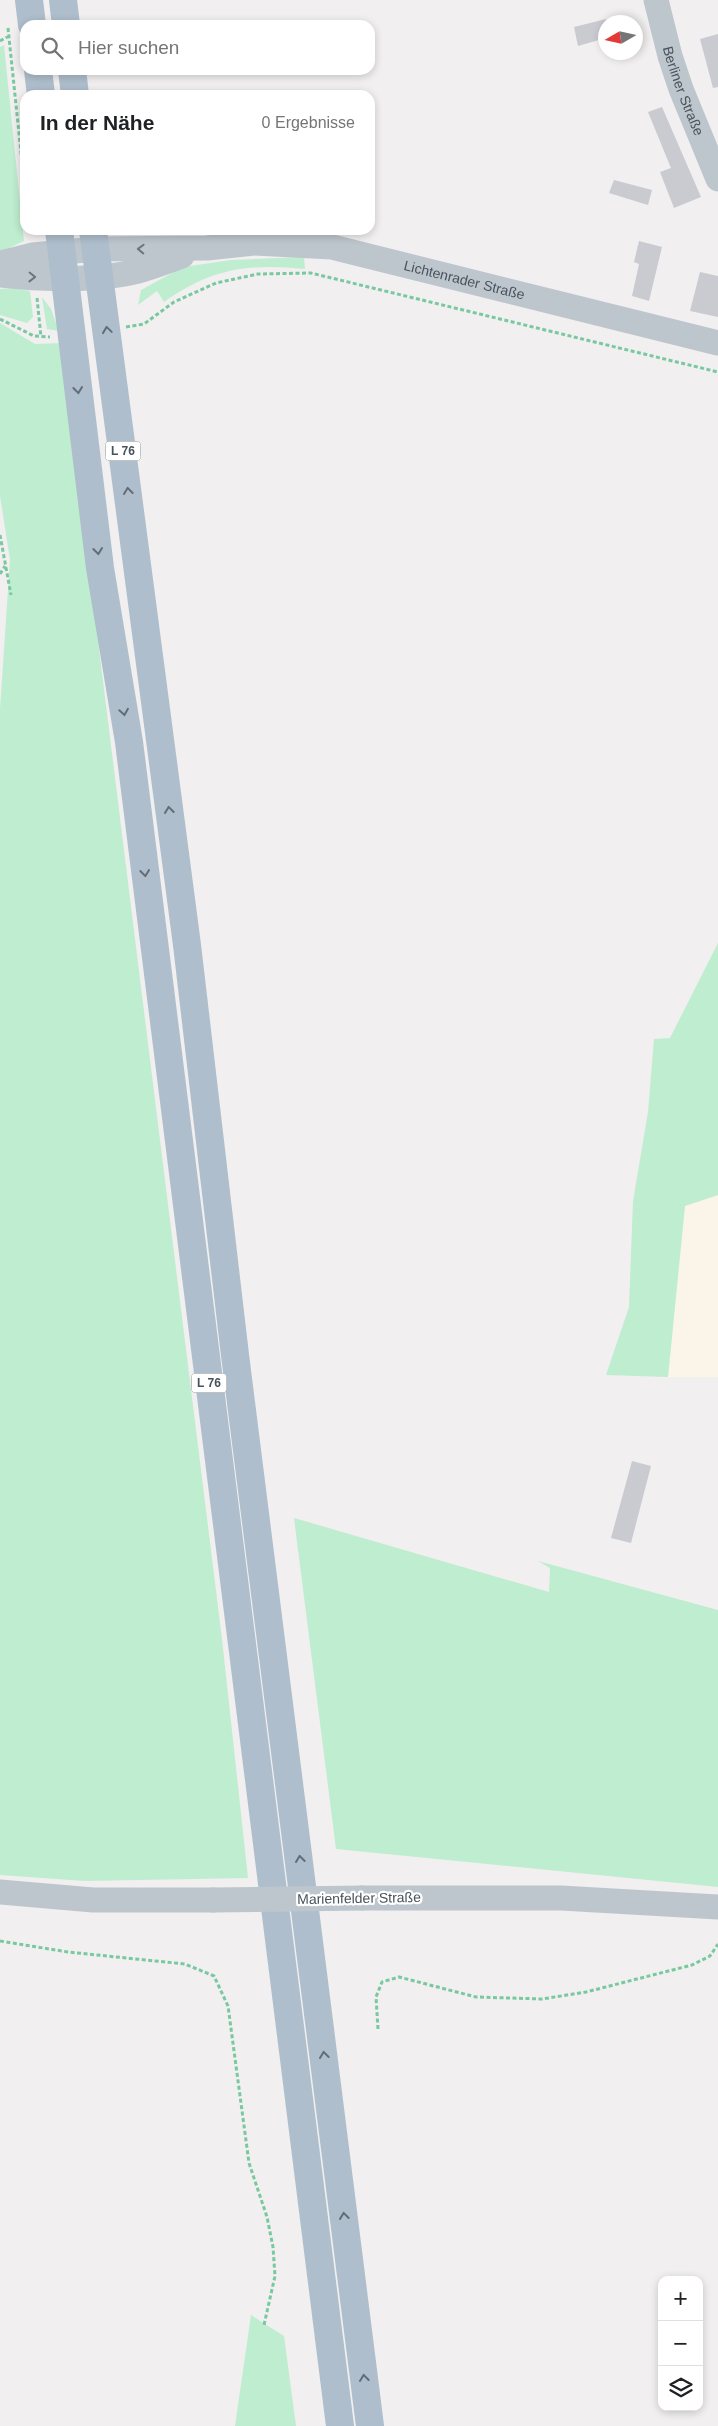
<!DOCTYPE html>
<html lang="de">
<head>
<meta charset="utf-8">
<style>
	body { margin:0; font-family:Arial,sans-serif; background:#f2f2f2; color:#202124 }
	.controls { position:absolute; right:15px; bottom:15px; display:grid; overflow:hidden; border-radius:10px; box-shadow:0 2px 8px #0003 }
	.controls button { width:45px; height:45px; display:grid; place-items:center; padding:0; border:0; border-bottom:1px solid #e0e0e0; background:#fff; color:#202124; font:25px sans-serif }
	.compass { position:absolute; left:598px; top:15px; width:45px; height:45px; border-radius:50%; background:#fff; box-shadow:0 2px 8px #0003; rotate:261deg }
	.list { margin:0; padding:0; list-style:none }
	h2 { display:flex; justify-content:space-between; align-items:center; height:65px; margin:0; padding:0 20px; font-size:21px }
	h2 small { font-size:16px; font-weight:400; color:#757577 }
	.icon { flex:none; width:28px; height:28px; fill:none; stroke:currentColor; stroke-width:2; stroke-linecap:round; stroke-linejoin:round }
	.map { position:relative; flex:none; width:718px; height:2426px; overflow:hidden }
	.search { position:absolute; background:#fff; box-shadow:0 2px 8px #0003; left:20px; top:20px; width:355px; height:55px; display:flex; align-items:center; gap:12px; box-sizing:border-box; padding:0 18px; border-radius:15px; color:#757577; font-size:19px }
	.panel { position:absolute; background:#fff; box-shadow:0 2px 8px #0003; left:20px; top:90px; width:355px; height:145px; border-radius:15px }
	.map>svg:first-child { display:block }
	.commercial { fill:#fbf5e9 }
	.green { fill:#bfedd0 }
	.building { fill:#c9cbd1 }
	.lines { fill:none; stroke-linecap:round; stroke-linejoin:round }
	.path { stroke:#79c9a0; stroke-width:3; stroke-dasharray:4 2.5; stroke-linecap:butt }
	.minor { stroke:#bec6cd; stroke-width:25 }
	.major { stroke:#afbecc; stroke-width:28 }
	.minor-bridge { stroke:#bec6cd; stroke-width:25 }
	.oneway { stroke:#6b757d }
	.oneway2 { stroke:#626d77 }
	.labels { text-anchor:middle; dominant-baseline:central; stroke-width:4.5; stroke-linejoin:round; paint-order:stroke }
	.shield { fill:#fff; stroke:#7f868c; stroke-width:1 }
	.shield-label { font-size:12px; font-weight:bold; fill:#48525b }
	.street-label { font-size:14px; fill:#48525b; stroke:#fff }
</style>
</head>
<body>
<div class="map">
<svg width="718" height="2426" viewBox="0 0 718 2426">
	<rect width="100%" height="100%" fill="#f1efef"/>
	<path class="commercial" d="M718 1195V1377H668L685 1206Z"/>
	<path class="green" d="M4 45 24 241 0 252V47Z
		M124 230H197L136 235Z
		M304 257 305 269C247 263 211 269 164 302L157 291 138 305 141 290 183 267 231 260Z
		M12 288 30 291 33 317 27 323 0 315V289Z
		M42 297 51 309 59 331 47 329Z
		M0 323 35 344 61 343 222 1639 248 1878 85 1881 0 1875V709L10 560 0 496Z
		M718 943V1195L685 1206 668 1377 606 1375 629 1307 633 1201 648 1112 654 1039 670 1038Z
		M294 1518 549 1592 550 1568 538 1561 718 1610V1887L336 1849Z
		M251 2315 284 2336 296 2426H235Z"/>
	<path class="building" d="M606 19V38L578 46 574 27Z
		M718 34V87L713 88 700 39Z
		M662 107 701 197 674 208 660 172 671 168 648 112Z
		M614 180 652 190 648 205 609 193Z
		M639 241 662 247 649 301 632 296 639 264 634 262Z
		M700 272 718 276V317L690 311Z
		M632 1461 651 1466 631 1543 611 1538Z"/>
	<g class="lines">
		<path class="path" d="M8 28 25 191
			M0 41 9 36
			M37 298 41 337
			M0 319 34 336 50 337
			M126 327 144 324 174 302 216 283 258 274 311 273 718 372
			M0 535 11 595
			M0 574 5 566
			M0 1941 68 1952 185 1964 214 1976 228 2006 249 2163 267 2217 273 2247 275 2276 264 2325
			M378 2029 376 1997 382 1982 399 1977 476 1997 542 1999 586 1992 692 1965 710 1956 718 1944"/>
		<g class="minor">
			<path id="s1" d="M656 0 670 56 681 89 718 179"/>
			<path id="s2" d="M0 263 33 255 96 249 207 248 254 243 332 247 718 343"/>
			<path d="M0 275C41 280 98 281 138 271 153 267 168 261 182 256"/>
			<path d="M0 1892 93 1900H213"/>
			<path d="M362 1898H561L718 1907"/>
		</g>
		<path class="major" d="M29 0 32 25
			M63 0 66 25
			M38 70 41 95
			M72 70 75 95
			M59 230 100 568 129 742 340 2426
			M93 230 187 945 235 1355 370 2426"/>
		<path class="minor-bridge" d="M213 1900 362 1898"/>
	</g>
	<defs><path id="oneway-chevron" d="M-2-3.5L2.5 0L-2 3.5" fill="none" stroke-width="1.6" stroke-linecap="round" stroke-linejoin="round" transform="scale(1.25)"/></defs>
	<g class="oneway">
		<use href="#oneway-chevron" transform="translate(141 249) rotate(-178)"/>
		<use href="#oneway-chevron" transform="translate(32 277) rotate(1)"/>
	</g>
	<g class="oneway2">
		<use href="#oneway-chevron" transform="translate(107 330) rotate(-98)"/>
		<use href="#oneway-chevron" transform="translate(78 390) rotate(83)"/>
		<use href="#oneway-chevron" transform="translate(128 491) rotate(-97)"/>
		<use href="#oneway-chevron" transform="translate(98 551) rotate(83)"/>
		<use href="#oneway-chevron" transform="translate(124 712) rotate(81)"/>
		<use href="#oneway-chevron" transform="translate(169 810) rotate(-97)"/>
		<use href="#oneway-chevron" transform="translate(145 873) rotate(83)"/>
		<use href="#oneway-chevron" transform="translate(300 1859) rotate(-97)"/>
		<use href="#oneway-chevron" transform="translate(324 2055) rotate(-97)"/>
		<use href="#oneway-chevron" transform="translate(344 2216) rotate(-97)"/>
		<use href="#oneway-chevron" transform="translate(364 2378) rotate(-97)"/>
	</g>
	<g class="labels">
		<g class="shield">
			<rect x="105.5" y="441.5" width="35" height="19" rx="4"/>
			<rect x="191.5" y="1373.5" width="35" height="19" rx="4"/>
		</g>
		<g class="shield-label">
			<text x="123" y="451">L 76</text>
			<text x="209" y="1383">L 76</text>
		</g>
		<g class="street-label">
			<text stroke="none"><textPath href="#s1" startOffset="95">Berliner Straße</textPath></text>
			<text stroke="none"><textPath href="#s2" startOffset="470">Lichtenrader Straße</textPath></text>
			<text transform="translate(359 1898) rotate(-1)">Marienfelder Straße</text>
		</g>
	</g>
</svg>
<div class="controls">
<button>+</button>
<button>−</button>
<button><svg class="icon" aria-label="layers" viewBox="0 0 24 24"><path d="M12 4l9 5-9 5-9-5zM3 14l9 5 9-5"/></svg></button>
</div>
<svg class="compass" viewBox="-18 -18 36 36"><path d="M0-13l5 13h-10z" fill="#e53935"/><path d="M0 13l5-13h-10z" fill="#757577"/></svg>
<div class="search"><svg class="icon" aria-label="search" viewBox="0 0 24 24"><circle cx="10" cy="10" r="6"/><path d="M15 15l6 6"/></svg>Hier suchen</div>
<section class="panel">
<h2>In der Nähe<small>0 Ergebnisse</small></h2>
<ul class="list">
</ul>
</section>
</div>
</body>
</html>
